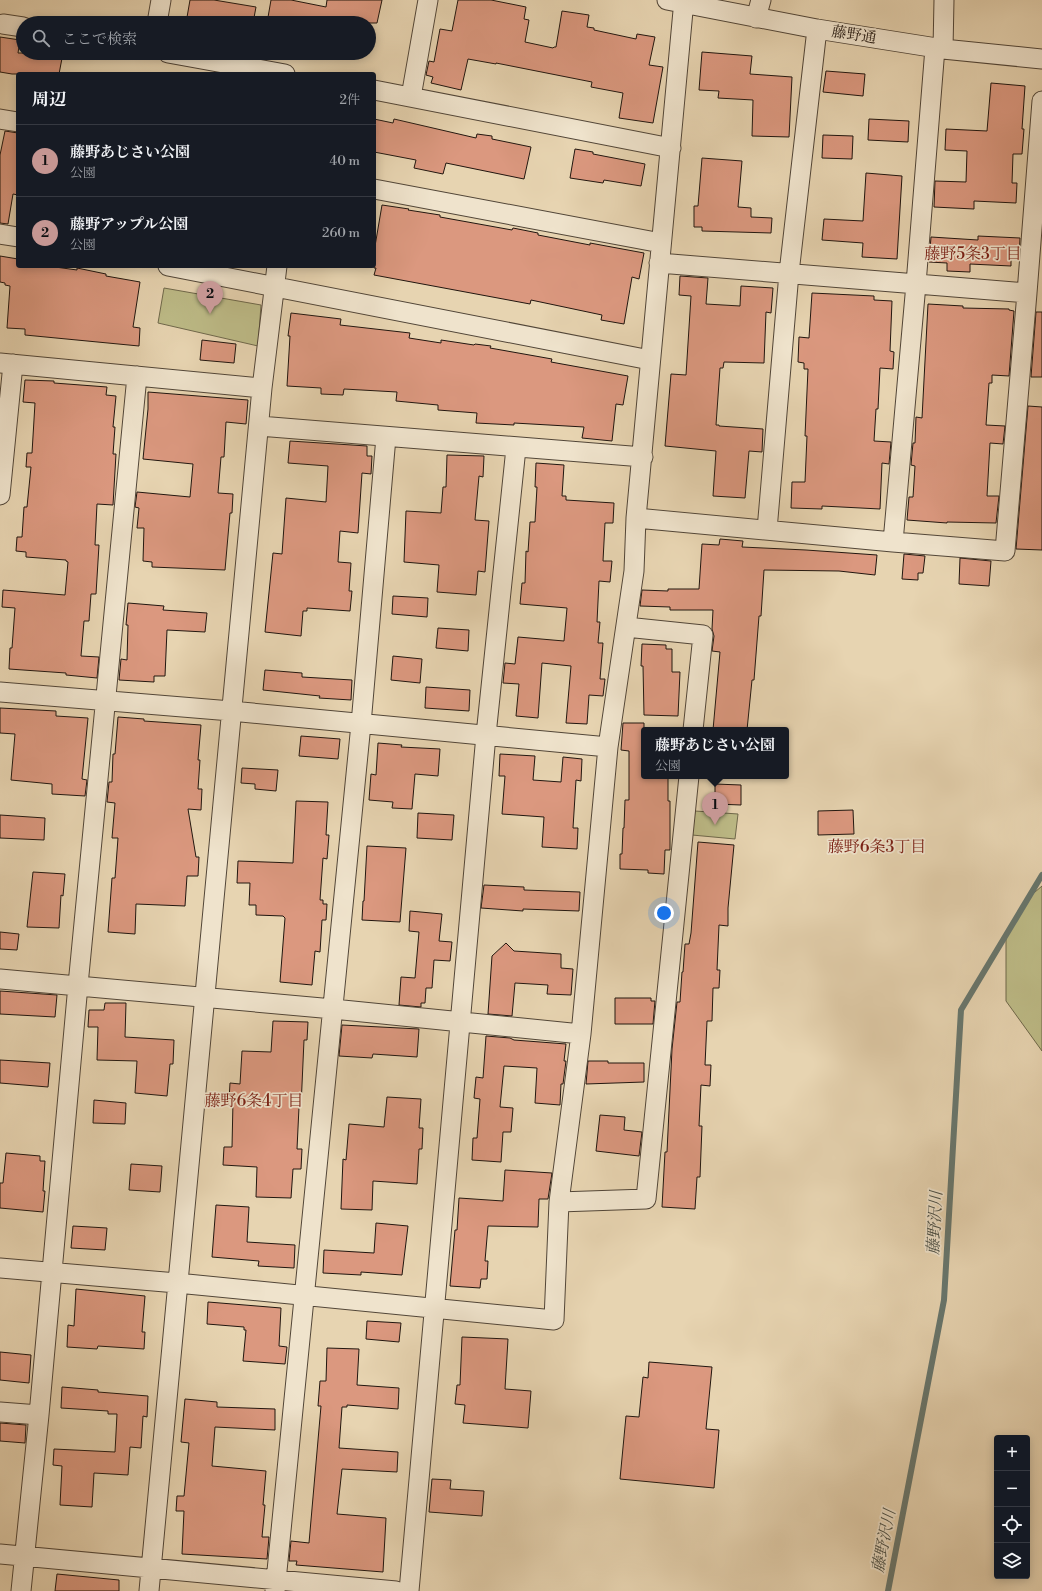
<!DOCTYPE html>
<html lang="ja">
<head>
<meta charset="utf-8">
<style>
	body { margin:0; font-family:"Libre Bodoni","Noto Serif JP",serif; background:#20242c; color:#f1f3f6 }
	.controls { position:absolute; right:12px; bottom:12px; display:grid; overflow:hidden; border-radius:4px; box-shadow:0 2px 10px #0003 }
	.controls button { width:36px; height:36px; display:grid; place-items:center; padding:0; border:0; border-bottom:1px solid #363941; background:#171b24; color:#f1f3f6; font:20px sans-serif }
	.you { position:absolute; left:664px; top:913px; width:14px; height:14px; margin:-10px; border:3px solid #fff; border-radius:50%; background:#1a73e8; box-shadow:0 0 0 6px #1a73e833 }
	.badge { display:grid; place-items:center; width:26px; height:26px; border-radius:50%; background:#c59692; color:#111; font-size:13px; font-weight:700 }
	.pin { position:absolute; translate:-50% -33px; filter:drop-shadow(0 1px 2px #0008) }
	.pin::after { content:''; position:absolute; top:21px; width:14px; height:12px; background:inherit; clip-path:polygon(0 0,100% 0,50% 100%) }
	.popup { position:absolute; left:641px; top:727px; width:148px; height:52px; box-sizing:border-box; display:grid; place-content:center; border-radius:4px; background:#171b24; filter:drop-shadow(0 1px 3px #0005); font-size:13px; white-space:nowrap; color:#9ea1a6 }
	.popup b { font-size:15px; color:#f1f3f6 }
	.popup::after { content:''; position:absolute; left:50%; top:100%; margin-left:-8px; border:8px solid transparent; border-top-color:#171b24 }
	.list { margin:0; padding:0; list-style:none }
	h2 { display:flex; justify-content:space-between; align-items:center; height:52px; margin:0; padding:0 16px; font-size:17px }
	h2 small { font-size:13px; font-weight:400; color:#9ea1a6 }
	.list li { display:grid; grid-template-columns:26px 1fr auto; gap:12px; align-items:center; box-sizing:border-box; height:72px; padding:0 16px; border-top:1px solid #363941 }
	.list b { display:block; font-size:15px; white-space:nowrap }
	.list p { margin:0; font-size:13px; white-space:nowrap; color:#9ea1a6 }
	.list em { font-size:13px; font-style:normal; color:#9ea1a6 }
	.icon { flex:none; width:22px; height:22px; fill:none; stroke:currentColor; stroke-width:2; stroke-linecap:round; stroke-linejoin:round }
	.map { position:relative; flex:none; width:1042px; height:1591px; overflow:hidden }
	.search { position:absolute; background:#171b24; box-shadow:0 2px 10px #0003; left:16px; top:16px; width:360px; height:44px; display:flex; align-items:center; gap:10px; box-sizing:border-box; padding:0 14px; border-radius:22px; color:#9ea1a6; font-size:15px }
	.panel { position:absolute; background:#171b24; box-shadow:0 2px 10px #0003; left:16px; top:72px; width:360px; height:196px; border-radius:4px }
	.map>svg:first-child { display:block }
	.green { fill:#bdbb87; stroke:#6f684b }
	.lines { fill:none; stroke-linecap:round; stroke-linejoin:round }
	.stream { stroke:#68776e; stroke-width:6 }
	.building { fill:#db987f; stroke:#21160f }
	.minor-casing { stroke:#524638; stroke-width:21 }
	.minor { stroke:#efe3cc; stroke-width:19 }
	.labels { text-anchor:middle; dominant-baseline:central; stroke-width:3.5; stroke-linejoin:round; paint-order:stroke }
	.street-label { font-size:15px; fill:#21160f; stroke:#efe3cc }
	.neighbourhood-label { font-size:16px; fill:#7a1f14; stroke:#efe3cc }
	.water-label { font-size:16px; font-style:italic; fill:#4a4f46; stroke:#efe3cc }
</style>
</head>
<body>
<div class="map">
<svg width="1042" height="1591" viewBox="0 0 1042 1591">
	<rect width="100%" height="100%" fill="#e7d4b1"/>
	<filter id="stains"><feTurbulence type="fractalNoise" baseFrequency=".005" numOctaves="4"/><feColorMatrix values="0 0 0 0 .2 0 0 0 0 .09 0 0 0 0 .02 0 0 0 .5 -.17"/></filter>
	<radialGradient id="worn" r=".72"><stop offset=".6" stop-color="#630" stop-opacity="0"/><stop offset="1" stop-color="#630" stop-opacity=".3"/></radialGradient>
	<path class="green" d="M164 288 261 305 258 346 158 323Z
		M695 811 738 814 735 839 692 835Z
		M1042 886V1051L1006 1001V934L1028 898Z"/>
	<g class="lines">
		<path class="stream" d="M888 1591 944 1300 961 1010 1042 875"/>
	</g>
	<path class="building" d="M190 0H214L256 7 253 23H186Z
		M271 0H291L326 7 327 0H382L377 23H267Z
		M458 0H491L526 7 524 19 529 20 525 42 553 48 554 47H556L562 11 589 15 587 27 594 28V30L636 39 637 34 655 37 649 65 663 67 653 123 619 118 623 93 591 87 592 82 496 63V64L468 59 461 90 431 83 433 77 426 75 429 61 434 62 440 29 452 31Z
		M0 37 20 40 18 53H63L59 74H12L0 72Z
		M702 52 752 56 750 74 792 77 789 137 752 136 753 100 718 98 719 91 699 90Z
		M826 71 865 74 863 96 823 92Z
		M991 83 1025 86 1022 129H1024L1022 154H1013L1012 183H1017L1016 203 974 201V209L934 207 935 181 966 182 967 151 945 150 946 129 987 131Z
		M374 119 393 123 394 119 476 138 477 134 492 136V139L531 147 524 179 446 163 443 174 414 168 416 160 374 152Z
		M869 119 909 121 908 142 868 140Z
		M5 131 18 133V195L13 194 8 224 0 223V155Z
		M823 135 853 136 852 159 822 158Z
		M575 149 593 152V154L645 164 641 186 604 180 603 183 570 178Z
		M702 158 742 161 738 207 751 208V217L772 218 771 233 702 231V227H694V206H698Z
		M866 173 902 176 897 259 862 257 863 243 822 240 824 219 863 221Z
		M382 205 409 209 408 210 440 215V217L512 230 513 228 538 233V235L590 245V243L644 253 639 279 632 277 624 324 601 320 602 315 531 300 530 304 374 275 376 268H374V252Z
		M978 236 1020 238 1019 257 1011 256V266L970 264V272L947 271V263L929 262 931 237 978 240Z
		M0 256 18 259V266H48L77 270V268L106 274V276L140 282 133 327 140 328 139 346 25 335V329L7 328 10 286 5 285V283L0 282Z
		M680 276 708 278 706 304 740 306 741 286 773 288 771 313 766 312 764 363 724 362 723 368H720L716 425H719V426L763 429 762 452 749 451 745 498 713 496 716 451 665 446 671 374 686 375 691 296 679 295Z
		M812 293 874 296V300L892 301 890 351 894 352 893 369 880 368 878 409H876L874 441 891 442 889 464 882 463 880 509 822 506V509L791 508 792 482H805L807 436H805L808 369H804V363L798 362 799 337 809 338Z
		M928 304 963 306V308L1009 309V310L1014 311 1009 376 992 375V383H989L986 425 1005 426 1003 444 990 443 987 496H999L996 523 947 522V523L907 520 909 497H913L915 466 911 465 913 443H915L916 417 922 418Z
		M1036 312H1042V377H1031Z
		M291 313 341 319 340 325 410 333 409 338 441 343V340L474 345 475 344 491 346 490 348 552 359 551 362 628 376 623 405 616 404 612 441 582 438 584 427 514 423V425L476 423 477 413 438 410V405L396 401 397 392 344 389 343 395 321 394V388L287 386 290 336H288Z
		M202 340 236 344 234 363 200 360Z
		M25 380 54 381V383L107 387 106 395 116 396 113 427H115L113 454H116L113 505 97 504 95 545H99L96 594H91L89 621H84L81 656 99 657 97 678 66 675V673L9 669 10 648H12L15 608 2 607 3 590 65 595 68 562 66 561V560L26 557V552L16 551 17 537H22L24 507H27L31 467H26L27 453H32L35 403 23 402Z
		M148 392 248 400 246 424 226 422 224 457H221L218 493 233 494 232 513H230L225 570 152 567V562L143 561 144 528H137L139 508 135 507 137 492 190 497 193 464 143 459 148 409Z
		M1028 406 1042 407V550L1016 549Z
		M290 441 367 446V456H372L371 474 362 473 358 533 340 531 338 562 351 563 349 591H352L350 611 307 608V611H303L301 636 265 632 273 553 282 554 286 498 326 502 328 466 288 463Z
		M447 455 484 456 483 477 479 476 475 520 489 521 485 572 478 571 476 595 437 592 439 565 404 562 406 511 441 513 443 487H446Z
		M536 463 564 465 562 496H566V500L614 503 613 523H605L603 561H612L610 582 599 581 597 622H600L598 643H603L600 679H605L603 696 589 695 587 724 566 723 571 666 542 663 538 718 516 716 519 684 503 683 505 663 515 664 518 637 564 641 567 608 520 604 522 583H525L526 551 528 552 530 522H535L537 487H535Z
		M720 539 743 541 742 547 806 550 877 555 875 575 839 571 764 570 761 616H759L754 680H752L747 730H713L720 652 712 651 714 636 712 629 713 610H670V607L640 606 642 590 668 591V589H699L702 544 719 545Z
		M904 554 925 556 923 573H918V580L902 579Z
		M960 558 991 561 989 586 959 584Z
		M393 596 428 598 427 617 392 614Z
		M128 603 164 606 163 610 207 613 205 632 167 630 165 676H154V682L119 680 121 659 127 660 128 625H126Z
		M438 628 469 630 468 651 436 648Z
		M642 644 666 645V649H672V672H680L678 716 644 715 643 666H641Z
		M393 656 422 659 420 683 391 680Z
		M265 670 302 673V677L352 680 351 700 319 698 320 696 263 690Z
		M426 687 470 690 469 711 425 708Z
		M0 708 56 711V716L88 718 82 779 87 780 85 796 52 794V784L11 780 15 734 0 733Z
		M118 717 144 719V721L201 725 198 760H200L198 789H202L201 810 188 809 196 857H199L198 876H187L185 906 136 904 135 934 108 932 112 878H115L118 838H112L115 803 107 802 109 782H112L113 754H115Z
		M623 723H644V778H668V801H670V850H665L664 874 648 873V870L620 869V854H622L623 828H624L625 800H629V751L621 750Z
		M301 736 340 739 338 759 299 756Z
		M378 743 402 745 401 747 440 749 438 776 415 774 412 809 392 808 393 802 369 800 371 774 376 775Z
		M500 754 535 756 533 780 561 782 563 757 582 759 581 781 576 780 573 828H578L577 849 542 847 544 817 502 814 505 776H499Z
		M242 768 278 770 276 791 255 789V784L241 783Z
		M715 784 741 785V805L715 804Z
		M296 801 328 802 326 835H329L327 859 323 858 320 900H323V904H327L326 920H322L320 952 315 951 312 985 280 982 285 918 283 916 256 915V905H249L250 883H237L238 861 293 863Z
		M853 810 854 834 818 835V811Z
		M418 813 454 815 452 840 417 838Z
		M0 815 45 818 44 840 0 838Z
		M698 842 734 845 728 908V926L719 925 717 970H720L719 988H713L712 1021H707L705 1065H711L710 1086 701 1085 699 1126H702L700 1177H697L695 1209 662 1207 665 1152H667L672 1049 677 1002H680L682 972H683L685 944H689L691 933Z
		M367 846 406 848 400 922 362 920 363 901H364Z
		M33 872 65 874 63 896 61 895 59 928 27 927Z
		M484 885 524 887V890L580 892 579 911 523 909V911L481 908Z
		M410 911 442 914 439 941 452 942 450 961 434 960 432 988H426L425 1003H421V1007L399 1005 401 977 415 978 419 932 409 931Z
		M0 932 19 934 17 950 0 949Z
		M506 943 514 951 561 954V968L573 969 571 995 547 994 548 985 515 983 512 1016 488 1014 492 956Z
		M0 991 57 995 55 1017 0 1014Z
		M615 998H651V1001H655L653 1024H615Z
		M105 1003H126L125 1037 174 1040 173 1064H170L167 1096 135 1093 137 1061 97 1060 98 1027H88L89 1010H104Z
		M273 1021 308 1022 307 1040H304L301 1107H299L297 1149H302L301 1169H293L291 1198 256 1197 257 1167 223 1165 224 1147H232L233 1101 229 1100 230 1083 240 1084 242 1051 271 1052Z
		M342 1025 419 1029 417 1057 373 1054 372 1058 339 1056Z
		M486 1036 510 1038 514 1040 566 1044 564 1061H566L563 1084H561L560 1105 535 1103 537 1068 504 1066 500 1107 513 1108 511 1132H503L501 1162 472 1160 473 1138H477L480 1099 474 1098 476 1077 483 1078Z
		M0 1060 50 1063 48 1087 0 1083Z
		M588 1061H608V1063H644V1082L586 1084Z
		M387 1097 421 1099 419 1128H423L422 1149H419L417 1184 373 1181 372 1210 341 1209 343 1159 346 1160 349 1124 384 1127Z
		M94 1100 126 1103 125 1124 93 1123Z
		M600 1115 625 1117 624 1130 642 1132 639 1156 596 1151Z
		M6 1153 40 1156V1161H45L43 1191H45L43 1212 0 1208V1183H3Z
		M131 1164 162 1166 160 1192 129 1190Z
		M505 1170 552 1173 548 1199H539L538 1227 488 1226 485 1261H488L487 1279H481L480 1288 450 1286 455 1230H457L459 1198 503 1201Z
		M216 1205 249 1207 247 1242 295 1245 294 1268 258 1266 259 1261 212 1257Z
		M376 1223 408 1226 402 1275 361 1272V1275L323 1273 324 1250 374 1253Z
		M73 1226 107 1228 105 1250 71 1248Z
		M76 1289 145 1296 142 1332H145L144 1349 98 1346 97 1349 67 1347 68 1325 74 1326Z
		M208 1302 281 1308 279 1346 287 1347 285 1364 243 1361 246 1330H244V1327L207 1324Z
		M367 1321 401 1323 399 1342 366 1339Z
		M462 1337 508 1339 505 1389 531 1391 528 1428 463 1423 465 1405 455 1404 457 1385H460Z
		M327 1348 359 1349 357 1385 399 1388 398 1409 347 1405V1407H342L339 1448 398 1452 397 1472 342 1469 337 1514 386 1518 383 1572 296 1565 297 1561H289L291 1541 309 1543 321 1406H318L320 1381H326Z
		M0 1352 31 1355 29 1383 0 1380Z
		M649 1362 712 1367 706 1429 719 1430 714 1488 620 1479 626 1416 639 1417 643 1377 648 1378Z
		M62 1387 98 1390V1392L148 1396 147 1417 143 1416 141 1448 130 1447 128 1475 94 1473 92 1507 60 1505 62 1466 53 1465 54 1449 115 1452 117 1414H108V1411L61 1408Z
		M185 1399 217 1402V1407L275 1409V1430L215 1427 212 1466 266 1471 263 1505H265L262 1537H269L267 1559 182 1554 184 1511H176L177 1496H184L189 1443 181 1442Z
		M0 1423 26 1425 25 1443 0 1441Z
		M432 1479 451 1480 450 1489 484 1491 482 1516 429 1512Z
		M57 1574 119 1580V1591H55Z"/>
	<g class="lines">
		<defs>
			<path id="minor" d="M667 0 817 29 943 49 1042 59
				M756 18 761 0
				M157 23 161 0
				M3 24 23 27
				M943 49 944 0
				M168 53 285 74
				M374 90 671 148
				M411 97 428 0
				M0 119 18 122
				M374 189 661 243
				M0 234 18 237
				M659 263 1027 293
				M168 266 650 360
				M0 363 262 388
				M259 426 643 457
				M0 495 13 364
				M636 518 893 542 1005 551 1027 293 1042 101
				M767 530 789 273 817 29
				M893 542 916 284 935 48
				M626 627 703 635 693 730
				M0 692 231 711 608 747
				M0 979 333 1009 581 1034
				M559 1202 646 1199 689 776
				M0 1268 177 1283 554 1320 559 1202 581 1034 608 747 634 571 636 518 684 0
				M0 1412 39 1415
				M0 1554 396 1591
				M21 1591 39 1415 78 985 137 376
				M149 1591 262 388 277 266
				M275 1591 361 724 386 437
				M409 1591 486 735 516 448"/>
		</defs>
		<use href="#minor" class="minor-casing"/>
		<use href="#minor" class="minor"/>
	</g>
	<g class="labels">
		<g class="street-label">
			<text transform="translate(854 35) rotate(9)">藤野通</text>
		</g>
		<g class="neighbourhood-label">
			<text x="973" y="254">藤野5条3丁目</text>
			<text x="877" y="847">藤野6条3丁目</text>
			<text x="254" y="1101">藤野6条4丁目</text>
		</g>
		<g class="water-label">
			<text transform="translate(935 1223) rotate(-87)">藤野沢川</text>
			<text transform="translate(884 1541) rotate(-79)">藤野沢川</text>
		</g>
	</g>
	<rect width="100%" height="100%" filter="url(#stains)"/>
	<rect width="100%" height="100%" fill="url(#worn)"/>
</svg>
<div class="controls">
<button>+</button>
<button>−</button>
<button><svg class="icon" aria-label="locate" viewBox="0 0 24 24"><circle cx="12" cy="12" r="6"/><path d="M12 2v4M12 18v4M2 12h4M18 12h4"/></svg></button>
<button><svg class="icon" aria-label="layers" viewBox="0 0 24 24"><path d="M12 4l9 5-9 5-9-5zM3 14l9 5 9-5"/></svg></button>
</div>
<div class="you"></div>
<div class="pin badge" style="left:715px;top:825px">1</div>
<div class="popup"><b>藤野あじさい公園</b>公園</div>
<div class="pin badge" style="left:210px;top:314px">2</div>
<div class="search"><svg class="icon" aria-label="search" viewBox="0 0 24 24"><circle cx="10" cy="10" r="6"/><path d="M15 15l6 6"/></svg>ここで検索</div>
<section class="panel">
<h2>周辺<small>2件</small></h2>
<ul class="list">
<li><span class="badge">1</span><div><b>藤野あじさい公園</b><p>公園</p></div><em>40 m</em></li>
<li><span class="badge">2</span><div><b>藤野アップル公園</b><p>公園</p></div><em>260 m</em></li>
</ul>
</section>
</div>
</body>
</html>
